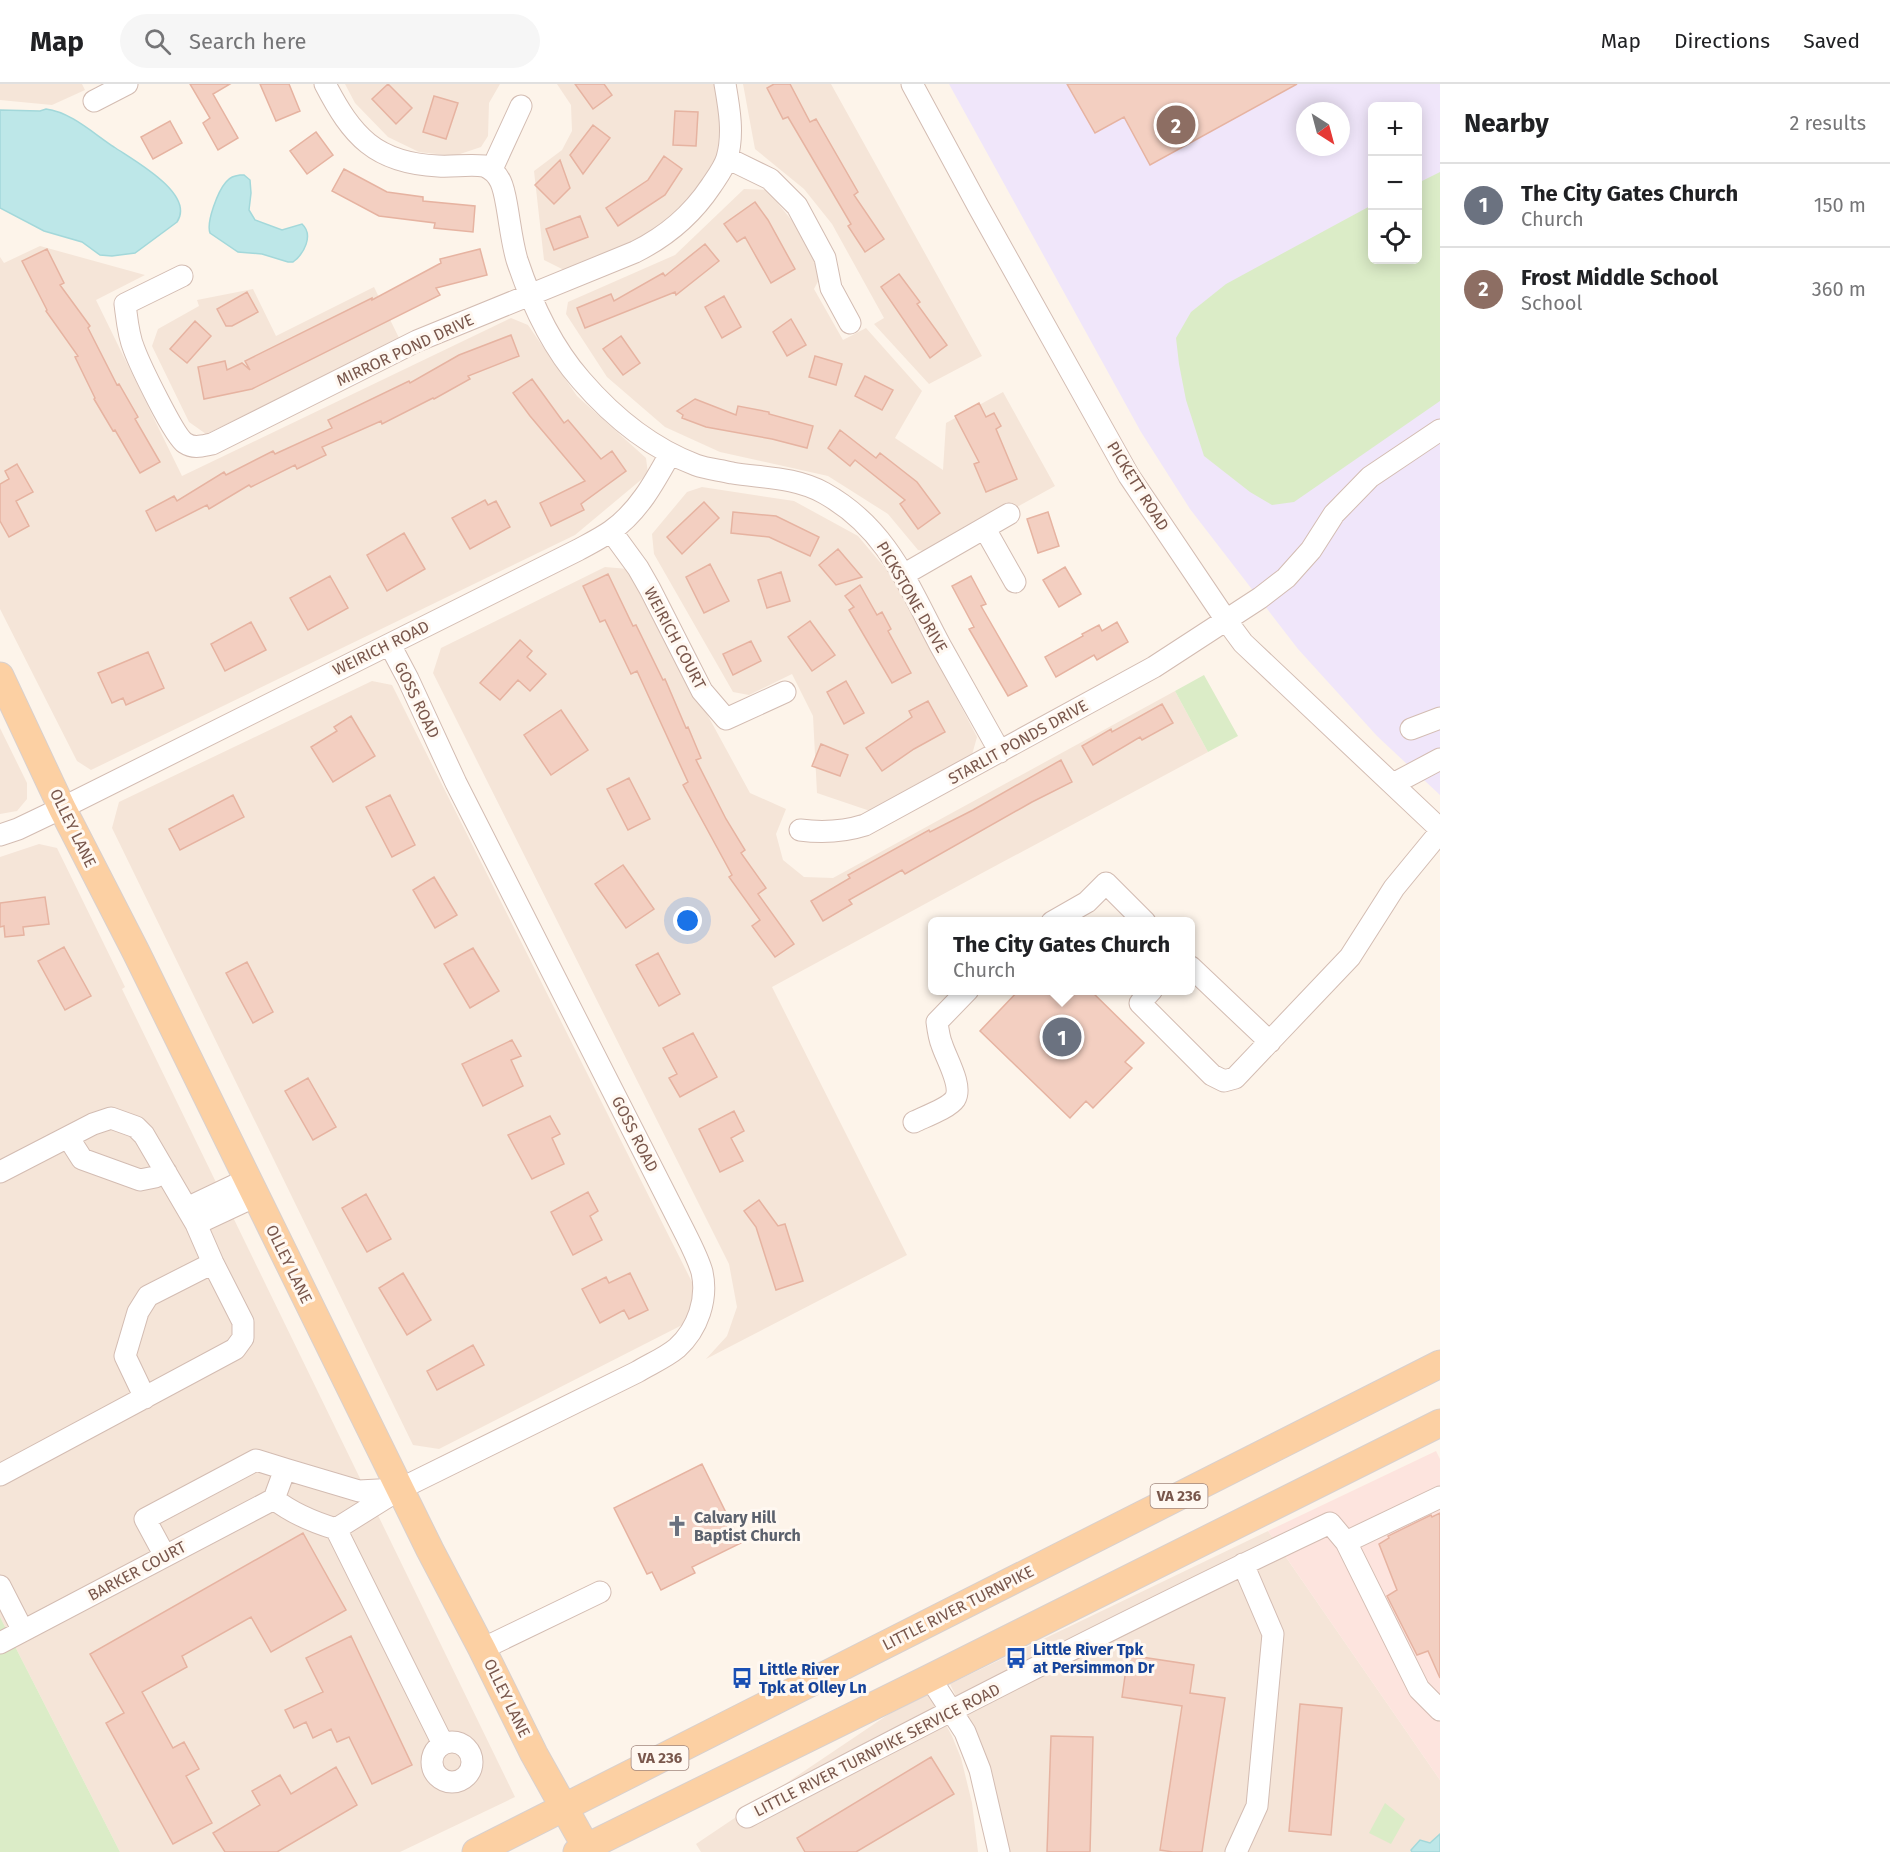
<!DOCTYPE html>
<html lang="en">
<head>
<meta charset="utf-8">
<style>
	body { margin:0; font-family:"Fira Sans",sans-serif; background:#f6f6f6; color:#202124 }
	.controls { position:absolute; right:18px; top:18px; display:grid; overflow:hidden; border-radius:9px; box-shadow:0 3px 15px #0003 }
	.controls button { width:54px; height:54px; display:grid; place-items:center; padding:0; border:0; border-bottom:2px solid #e0e0e0; background:#fff; color:#202124; font:30px sans-serif }
	.compass { position:absolute; left:1296px; top:18px; width:54px; height:54px; border-radius:50%; background:#fff; box-shadow:0 3px 15px #0003; rotate:144deg }
	.you { position:absolute; left:688px; top:837px; width:21px; height:21px; margin:-15px; border:4px solid #fff; border-radius:50%; background:#1a73e8; box-shadow:0 0 0 9px #1a73e833 }
	.badge { display:grid; place-items:center; width:39px; height:39px; border-radius:50%; background:#e85e4e; color:#fff; font-size:20px; font-weight:700 }
	.pin { position:absolute; translate:-50% -50%; border:3px solid #fff; box-shadow:0 2px 6px #0006 }
	.popup { position:absolute; left:928px; top:833px; width:267px; height:78px; box-sizing:border-box; display:grid; place-content:center; border-radius:9px; background:#fff; filter:drop-shadow(0 2px 4px #0005); font-size:20px; white-space:nowrap; color:#757577 }
	.popup b { font-size:22px; color:#202124 }
	.popup::after { content:''; position:absolute; left:50%; top:100%; margin-left:-12px; border:12px solid transparent; border-top-color:#fff }
	.list { margin:0; padding:0; list-style:none }
	h2 { display:flex; justify-content:space-between; align-items:center; height:78px; margin:0; padding:0 24px; font-size:26px }
	h2 small { font-size:20px; font-weight:400; color:#757577 }
	.list li { display:grid; grid-template-columns:39px 1fr auto; gap:18px; align-items:center; box-sizing:border-box; height:84px; padding:0 24px; border-top:2px solid #e0e0e0 }
	.list b { display:block; font-size:22px; white-space:nowrap }
	.list p { margin:0; font-size:20px; white-space:nowrap; color:#757577 }
	.list em { font-size:20px; font-style:normal; color:#757577 }
	.icon { flex:none; width:33px; height:33px; fill:none; stroke:currentColor; stroke-width:2; stroke-linecap:round; stroke-linejoin:round }
	.map { position:relative; flex:none; width:1440px; height:1768px; overflow:hidden }
	header { display:flex; align-items:center; gap:36px; box-sizing:border-box; height:84px; padding:0 30px; background:#fff; border-bottom:2px solid #e0e0e0 }
	header strong { font-size:28px }
	nav { display:flex; gap:33px; margin-inline-start:auto; font-size:21px }
	.search { width:420px; height:54px; background:#f6f6f6; display:flex; align-items:center; gap:15px; box-sizing:border-box; padding:0 21px; border-radius:33px; color:#757577; font-size:22px }
	main { display:flex }
	aside { flex:1; background:#fff }
	.map>svg:first-child { display:block }
	.residential { fill:#f5e5d8 }
	.commercial { fill:#fde4de }
	.education { fill:#f0e6fa; fill-rule:evenodd }
	.green { fill:#dbecc7 }
	.water { fill:#bde7e8; stroke:#a3d8da; stroke-width:1.5 }
	.building { fill:#f3cfc1; stroke:#e6b3a1; stroke-width:1.5 }
	.lines { fill:none; stroke-linecap:round; stroke-linejoin:round }
	.minor-casing { stroke:#d3bcb2; stroke-width:23 }
	.major-casing { stroke:#d9d0cd; stroke-width:29 }
	.minor { stroke:#fff; stroke-width:21 }
	.major { stroke:#fcd0a3; stroke-width:27 }
	.labels { text-anchor:middle; dominant-baseline:central; stroke-width:6; stroke-linejoin:round; paint-order:stroke }
	.shield { fill:#fff8f1; stroke:#a1877e; stroke-width:1.5 }
	.shield-label { font-size:15px; font-weight:bold; fill:#79574c }
	.street-label { font-size:16px; fill:#79574c; stroke:#fff8f1 }
	.worship-label { font-size:16px; font-weight:bold; fill:#5b616d; stroke:#fff8f1; text-anchor:start }
	.transit-label { font-size:16px; font-weight:bold; fill:#164399; stroke:#fff8f1; text-anchor:start }
</style>
</head>
<body>
<header>
<strong>Map</strong>
<div class="search"><svg class="icon" aria-label="search" viewBox="0 0 24 24"><circle cx="10" cy="10" r="6"/><path d="M15 15l6 6"/></svg>Search here</div>
<nav><a>Map</a><a>Directions</a><a>Saved</a></nav>
</header>
<main>
<div class="map">
<svg width="1440" height="1768" viewBox="0 0 1440 1768">
	<rect width="100%" height="100%" fill="#fdf4ea"/>
	<path class="residential" d="M0 0H82L85 6 52 21 0 16Z
		M345 0H500L489 19 488 52 481 63 454 72 419 68 388 53 355 19Z
		M557 0H715L727 31 723 74 698 115 639 158 564 186 544 176 534 87 562 66 572 47 571 21Z
		M743 0H831L982 272 929 300 874 240 884 234 832 140 804 105 755 65Z
		M744 105 767 106 815 165 823 188 814 205 843 256 866 244 922 307 895 354 943 386 946 339 1003 308 1055 402 934 469 918 466 888 430 828 392 720 368 665 343 607 293 566 230 568 218 675 171Z
		M40 162 145 191 96 216 182 392 511 234 528 241 577 312 646 374 648 390 575 451 91 686 77 677 0 525V173L4 179Z
		M374 203 401 258 206 350 189 338 152 262 158 245 199 222 197 216 253 205 276 252Z
		M702 403 794 417 858 452 895 496 977 653 970 678 876 729 817 709 813 632 792 590 749 611 733 608 654 470 652 450 687 408Z
		M605 483 628 485 750 709 786 725 776 750 783 776 804 793 833 794 1175 607 1208 668 971 795 772 903 907 1171 706 1275 727 1252 737 1223 729 1180 433 589 441 564Z
		M372 597 392 601 696 1206 690 1237 439 1365 413 1361 112 744 119 718Z
		M0 644 27 699V715L17 727 0 730Z
		M39 760 57 764 125 903 122 905 515 1713 400 1768H120L0 1533V773Z
		M1268 1447 1440 1696V1768H1002L986 1674 950 1600Z
		M929 1610 952 1652 961 1674 972 1719 978 1768H701L696 1760 889 1630Z"/>
	<path class="commercial" d="M1436 1367 1440 1375V1696L1268 1447Z"/>
	<path class="education" d="M949 0H1440V711L1377 652 1298 565 1190 425 1141 348ZM1372 22H1418V176H1372ZM1305 27H1341V63H1305Z"/>
	<path class="green" d="M1440 88V317L1294 418 1272 421 1250 408 1204 372 1186 316 1179 280 1176 254 1191 228 1226 200 1372 121V176H1418V99Z
		M1204 591 1238 652 1208 668 1175 607Z
		M0 1533 120 1768H0Z
		M1385 1719 1405 1735 1391 1760 1369 1749Z"/>
	<path class="water" d="M46 25C71 28 94 50 114 63 133 76 196 110 177 138L135 169 112 172 100 171 82 158 44 147 0 124V26L40 27Z
		M240 91H244L250 96 251 109 249 126 255 136 282 146 302 140C314 151 304 170 293 178H288L262 170 238 168 210 149C206 138 218 107 226 98 230 93 234 92 240 91Z
		M1440 1750V1768H1412L1411 1766 1420 1756 1430 1759Z"/>
	<path class="building" d="M190 0H230L213 10 238 54 218 66 203 39 210 34Z
		M260 0H289L300 27 276 37Z
		M388 0 412 24 396 40 372 15Z
		M575 0H604L612 11 593 25Z
		M774 0H790L810 38 816 35 858 108 854 111 884 155 865 168 848 142 851 140 788 33 783 35 767 4Z
		M1067 0H1297L1150 81 1124 33 1095 49Z
		M434 12 458 19 446 55 423 48Z
		M675 27 698 28 696 62 673 61Z
		M170 37 182 59 153 75 141 53Z
		M593 41 610 54 583 90 570 71Z
		M316 48 333 71 307 90 290 67Z
		M664 72 682 85 665 111 618 142 606 124 648 96Z
		M560 76 570 104 554 120 535 101Z
		M344 85 387 108 423 113V117L475 122 473 148 434 144 435 139 379 132 332 107Z
		M755 118 768 136 795 185 771 199 745 153 737 158 724 140Z
		M580 132 588 153 554 166 546 145Z
		M705 160 719 177 676 211 675 208 585 244 577 224 611 210 614 217 663 189 665 192Z
		M47 165 64 199 60 201 90 242 88 244 117 301 119 300 138 333 135 335 160 378 140 389 115 346 113 347 94 315 95 314 75 273 78 272 46 227 47 226 22 177Z
		M480 165 487 191 436 204 440 211 252 305 204 315 198 283 225 277 227 286 242 279 250 286 245 277 372 214V216L441 179 440 175Z
		M899 190 920 218 917 220 947 261 930 274 881 203Z
		M247 208 258 228 232 242H226L217 225Z
		M724 212 741 243 722 254 705 223Z
		M791 235 806 261 787 272 773 248Z
		M195 237 211 252 187 279 170 265Z
		M511 251 519 272 468 292 470 295 434 315 433 314 382 340 381 337 322 363 326 371 297 385 295 381 251 403 249 401 209 425 207 421 156 447 146 427 174 412 177 417 224 388 226 391 273 367 275 370 332 344 328 336 409 297 410 299 459 271Z
		M621 252 640 279 623 291 603 265Z
		M815 272 842 280 836 301 809 293Z
		M865 292 893 306 882 326 855 312Z
		M532 295 564 339 568 336 601 375 612 367 626 387 581 420 584 426 551 442 540 419 585 397 530 332 513 309Z
		M695 315 736 331 738 322 769 328V330L813 342 807 364 772 355 706 343 682 334 683 331 677 327Z
		M979 319 986 333 994 329 1001 342 996 345 1017 395 986 408 974 380 979 378 955 332Z
		M840 346 876 374 880 369 917 398 940 429 918 445 900 420 905 416 855 376 850 382 828 364Z
		M17 380 33 408 16 417 29 442 9 453 0 437V400L9 395 5 387Z
		M485 416 488 421 496 417 510 443 470 465 452 434Z
		M704 418 719 434 682 470 667 453Z
		M733 428 776 432 819 453 810 472 769 453 731 449Z
		M1048 428 1059 462 1038 469 1027 435Z
		M404 449 425 485 387 507 367 471Z
		M838 465 862 493 836 501 819 481Z
		M710 480 729 517 704 529 686 493Z
		M1065 483 1081 510 1059 523 1043 496Z
		M781 488 790 517 767 524 758 496Z
		M608 490 633 542 636 541 663 596 665 595 686 644 688 643 701 674 696 676 726 735 745 766 741 769 766 804 758 810 794 860 775 873 752 842 760 836 729 793 732 791 683 701 688 698 637 587 631 590 605 536 600 538 583 502Z
		M330 492 348 524 308 546 290 514Z
		M971 492 986 520 981 522 1027 602 1008 612 969 545 974 543 952 502Z
		M860 501 877 531 882 528 891 545 888 547 911 589 892 599 849 526 854 523 845 512Z
		M810 537 835 571 812 587 788 553Z
		M251 538 266 566 225 587 211 560Z
		M1117 538 1128 558 1097 576 1094 571 1056 593 1045 573 1083 552 1082 550 1099 541 1102 547Z
		M520 556 532 567 527 573 546 590 530 607 518 596 500 616 480 599Z
		M751 557 761 577 733 591 723 570Z
		M148 568 164 604 126 621 123 614 112 619 98 589Z
		M846 597 864 629 844 640 827 608Z
		M928 617 945 648 914 665 882 687 866 664 912 633 909 627Z
		M1162 620 1173 639 1142 656 1140 653 1093 681 1082 662 1111 645 1112 648Z
		M561 626 588 666 551 691 524 651Z
		M351 632 375 672 333 698 311 663 337 647 334 643Z
		M821 660 848 671 840 692 812 682Z
		M1061 676 1072 698 1032 718 905 790 902 786 849 816 852 820 823 837 811 817 850 794 848 791 929 746 930 748 973 726Z
		M629 694 650 735 628 746 607 705Z
		M233 711 244 733 180 766 169 745Z
		M390 711 415 761 392 773 366 723Z
		M623 781 654 825 626 844 595 800Z
		M434 793 457 831 435 844 413 806Z
		M45 813 49 840 23 843 24 851 5 853 4 842 0 843V819Z
		M64 863 91 912 65 926 38 877Z
		M473 864 499 907 470 924 444 880Z
		M658 869 680 910 659 922 636 881Z
		M247 878 273 928 253 939 226 889Z
		M1019 906H1090L1144 959 1125 978 1132 984 1093 1024 1086 1017 1070 1034 980 947Z
		M693 949 717 993 680 1013 669 994 677 990 663 964Z
		M512 956 521 972 511 976 523 1002 483 1022 462 980Z
		M308 994 336 1043 313 1056 285 1007Z
		M734 1027 744 1047 731 1054 743 1077 720 1088 699 1045Z
		M550 1032 560 1050 552 1054 564 1080 532 1095 508 1051Z
		M588 1108 598 1127 590 1132 602 1156 573 1171 551 1128Z
		M366 1110 391 1155 367 1168 342 1124Z
		M759 1116 778 1142 785 1140 803 1197 776 1206 756 1143 744 1127Z
		M403 1189 431 1236 407 1251 379 1204Z
		M630 1189 648 1226 629 1235 624 1226 600 1239 582 1205 606 1193 609 1199Z
		M473 1261 484 1281 437 1306 427 1287Z
		M702 1380 741 1459 692 1483 695 1489 661 1506 652 1488 647 1490 614 1424Z
		M1440 1429V1594L1428 1567 1417 1571 1387 1512 1397 1506 1379 1460 1389 1454 1388 1452 1431 1431 1432 1433Z
		M303 1449 346 1526 271 1568 251 1533 182 1572 187 1583 142 1608 173 1664 184 1658 199 1685 186 1692 212 1739 173 1760 106 1639 124 1629 90 1570Z
		M351 1552 412 1681 372 1700 349 1653 337 1658 331 1645 313 1654 306 1638 294 1644 285 1626 323 1608 306 1574Z
		M1128 1571 1194 1581 1190 1609 1225 1614 1202 1768H1173L1160 1766 1182 1622 1122 1613Z
		M1300 1620 1342 1624 1331 1751 1289 1747Z
		M1051 1652 1093 1653 1090 1768H1047Z
		M931 1673 954 1710 856 1768H805L797 1754Z
		M336 1683 357 1721 277 1768H225L213 1749 260 1721 252 1707 280 1691 291 1710Z"/>
	<g class="lines">
		<defs>
			<path id="minor" d="M325 0C352 52 375 79 438 82 453 83 469 80 484 82 502 89 504 106 507 123 510 140 512 159 517 176 531 218 551 262 581 296 612 332 651 364 696 381 707 385 720 386 732 389 763 394 795 393 824 409 887 444 908 501 940 561 960 597 980 633 1000 668
				M912 0 978 122 1129 392 1226 536 1243 559 1440 745
				M94 17 127 0
				M727 74 770 95 797 122 825 174 831 204 850 239
				M492 85 521 22
				M182 192 125 220C127 235 128 251 134 265 140 281 174 352 185 359 194 365 202 362 212 360L417 257 635 168C667 152 691 132 711 102 717 93 724 84 727 74 734 50 729 23 725 0
				M985 445 1015 498
				M611 447 638 484 650 505 702 607 726 635 785 608
				M903 491 1009 430
				M1411 645 1440 634
				M1393 700 1440 675
				M800 746C823 749 843 748 865 741L1154 583 1260 514 1286 494 1311 466 1334 430 1370 393 1440 346
				M0 751 18 745 62 724 578 466C589 460 601 454 611 447 638 428 654 399 670 370
				M1052 838 1087 818 1106 799 1145 838
				M1191 883 1270 958
				M1152 906 1140 919 1212 991 1224 997 1235 994 1350 873 1394 804 1440 748
				M914 1038C924 1033 949 1024 955 1015 963 1002 946 974 942 961 939 954 938 946 937 938L968 906
				M68 1053 82 1075 140 1096 155 1093 166 1088
				M0 1088 93 1040 111 1034 136 1043 144 1051 196 1140 213 1179 243 1238V1254L235 1265 0 1391
				M187 1124 248 1095
				M196 1140 256 1112
				M145 1314 125 1272 138 1228 148 1212 213 1179
				M274 1415C293 1430 313 1438 336 1445L443 1660
				M336 1445 400 1405 637 1288C650 1280 665 1274 677 1264 698 1245 708 1215 702 1188 698 1174 690 1159 683 1145L456 699 408 595 390 561
				M1346 1458 1440 1413
				M165 1472 145 1435 256 1376 285 1385
				M0 1502 23 1547
				M0 1559 274 1415 285 1385 359 1407 397 1405
				M482 1565 600 1508
				M930 1594 965 1648 980 1686 999 1768
				M432 1678a20 20 0 1 1 40 0a20 20 0 1 1-40 0Z
				M747 1733C939 1632 1133 1532 1330 1439L1346 1458 1419 1605 1440 1626
				M1236 1768 1257 1722 1273 1550 1243 1480"/>
			<path id="major" d="M0 592 62 724 136 868 430 1466 482 1565 534 1670 586 1763
				M476 1768 1440 1280
				M577 1768 930 1594 1440 1339"/>
		</defs>
		<use href="#minor" class="minor-casing"/>
		<use href="#major" class="major-casing"/>
		<use href="#minor" class="minor"/>
		<use href="#major" class="major"/>
	</g>
	<defs>
		<symbol id="church-bare" viewBox="-9 -9 18 18"><path d="M-1.2-6h2.4v3.5h3.3v2.4h-3.3V6h-2.4V-.1h-3.3v-2.4h3.3Z" fill="#6b7280" stroke="#fff8f1" stroke-width="2.5" paint-order="stroke"/></symbol>
		<symbol id="bus-bare" viewBox="-9 -9 18 18"><path d="M-5-6H5V4H4V6H2V4H-2V6H-4V4H-5ZM-3.5-4V0h7V-4ZM-3.5 1.2v1.5H-2V1.2ZM2 1.2v1.5H3.5V1.2Z" fill="#1a4fb4" stroke="#fff8f1" stroke-width="2.5" paint-order="stroke"/></symbol>
	</defs>
	<g fill-rule="evenodd">
		<use href="#church-bare" x="662" y="1427" width="30" height="30"/>
		<use href="#bus-bare" x="1001" y="1559" width="30" height="30"/>
		<use href="#bus-bare" x="727" y="1579" width="30" height="30"/>
	</g>
	<g class="labels">
		<g class="shield">
			<rect x="1150.5" y="1400" width="57" height="24" rx="4.5"/>
			<rect x="631.5" y="1662" width="57" height="24" rx="4.5"/>
		</g>
		<g class="shield-label">
			<text x="1179" y="1412">VA 236</text>
			<text x="660" y="1674">VA 236</text>
		</g>
		<g class="street-label">
			<text transform="translate(405 266) rotate(-25)">MIRROR POND DRIVE</text>
			<text transform="translate(1138 402) rotate(58)">PICKETT ROAD</text>
			<text transform="translate(912 513) rotate(60)">PICKSTONE DRIVE</text>
			<text transform="translate(675 554) rotate(62)">WEIRICH COURT</text>
			<text transform="translate(381 564) rotate(-26)">WEIRICH ROAD</text>
			<text transform="translate(417 616) rotate(64)">GOSS ROAD</text>
			<text transform="translate(1018 658) rotate(-29)">STARLIT PONDS DRIVE</text>
			<text transform="translate(73 744) rotate(64)">OLLEY LANE</text>
			<text transform="translate(635 1050) rotate(63)">GOSS ROAD</text>
			<text transform="translate(289 1180) rotate(64)">OLLEY LANE</text>
			<text transform="translate(137 1487) rotate(-28)">BARKER COURT</text>
			<text transform="translate(958 1524) rotate(-27)">LITTLE RIVER TURNPIKE</text>
			<text transform="translate(507 1614) rotate(64)">OLLEY LANE</text>
			<text transform="translate(877 1666) rotate(-27)">LITTLE RIVER TURNPIKE SERVICE ROAD</text>
		</g>
		<g class="worship-label">
			<text x="694" y="1433">Calvary Hill<tspan x="694" dy="18">Baptist Church</tspan></text>
		</g>
		<g class="transit-label">
			<text x="1033" y="1565">Little River Tpk<tspan x="1033" dy="18">at Persimmon Dr</tspan></text>
			<text x="759" y="1585">Little River<tspan x="759" dy="18">Tpk at Olley Ln</tspan></text>
		</g>
	</g>
</svg>
<div class="controls">
<button>+</button>
<button>−</button>
<button><svg class="icon" aria-label="locate" viewBox="0 0 24 24"><circle cx="12" cy="12" r="6"/><path d="M12 2v4M12 18v4M2 12h4M18 12h4"/></svg></button>
</div>
<svg class="compass" viewBox="-18 -18 36 36"><path d="M0-13l5 13h-10z" fill="#e53935"/><path d="M0 13l5-13h-10z" fill="#757577"/></svg>
<div class="you"></div>
<div class="pin badge" style="left:1062px;top:953px;background:#6b7280">1</div>
<div class="popup"><b>The City Gates Church</b>Church</div>
<div class="pin badge" style="left:1176px;top:41px;background:#8d6e63">2</div>
</div>
<aside>
<h2>Nearby<small>2 results</small></h2>
<ul class="list">
<li><span class="badge" style="background:#6b7280">1</span><div><b>The City Gates Church</b><p>Church</p></div><em>150 m</em></li>
<li><span class="badge" style="background:#8d6e63">2</span><div><b>Frost Middle School</b><p>School</p></div><em>360 m</em></li>
</ul>
</aside>
</main>
</body>
</html>
